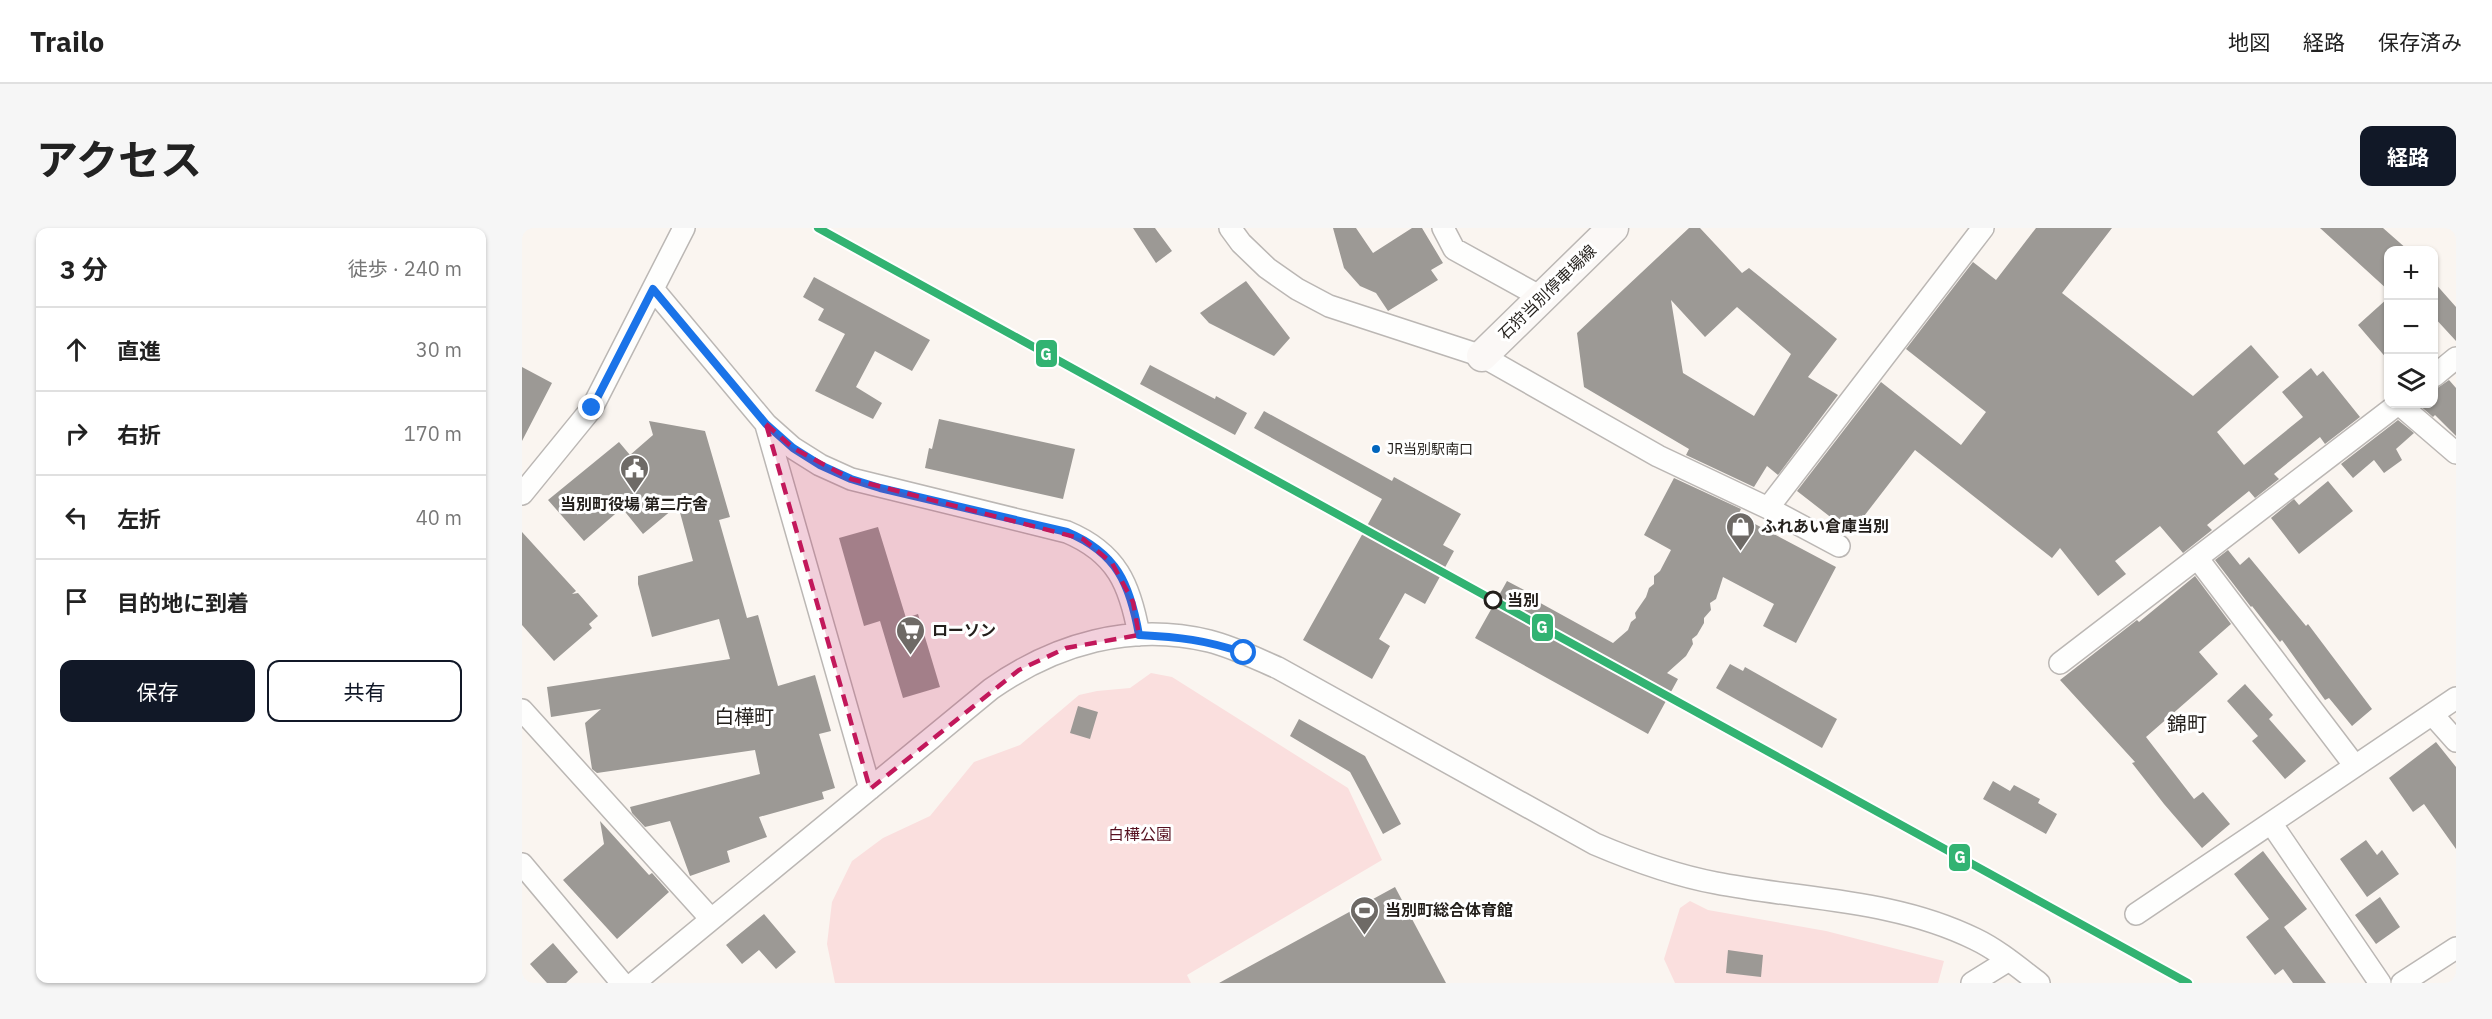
<!DOCTYPE html>
<html lang="ja">
<head>
<meta charset="utf-8">
<style>
	body { margin:0; font-family:"IBM Plex Sans","Noto Sans JP",sans-serif; background:#f6f6f6; color:#222 }
	.controls { position:absolute; right:18px; top:18px; display:grid; overflow:hidden; border-radius:12px; box-shadow:0 2px 4px #0004 }
	.controls button { width:54px; height:54px; display:grid; place-items:center; padding:0; border:0; border-bottom:2px solid #e0e0e0; background:#fff; color:#222; font:30px sans-serif }
	.stop { position:absolute; width:18px; height:18px; margin:-14px; border:4px solid #1a73e8; border-radius:50%; background:#fff }
	.stop.end { background:#1a73e8; border-color:#fff; box-shadow:0 2px 6px #0008 }
	.list { margin:0; padding:0; list-style:none }
	h2 { display:flex; justify-content:space-between; align-items:center; height:78px; margin:0; padding:0 24px; font-size:26px }
	h2 small { font-size:20px; font-weight:400; color:#767676 }
	.list li { display:grid; grid-template-columns:39px 1fr auto; gap:18px; align-items:center; box-sizing:border-box; height:84px; padding:0 24px; border-top:2px solid #e0e0e0 }
	.list b { display:block; font-size:22px; white-space:nowrap }
	.list em { font-size:20px; font-style:normal; color:#767676 }
	.actions { display:flex; gap:12px; padding:18px 24px }
	.actions a { flex:1; padding:14px 0; border:2px solid #111827; border-radius:12px; text-align:center; font-size:21px; color:#111827 }
	.actions .main { background:#111827; color:#fff }
	.icon { flex:none; width:33px; height:33px; fill:none; stroke:currentColor; stroke-width:2; stroke-linecap:round; stroke-linejoin:round }
	.map { position:relative; flex:none; width:1934px; height:755px; overflow:hidden; border-radius:12px }
	header { display:flex; align-items:center; gap:36px; box-sizing:border-box; height:84px; padding:0 30px; background:#fff; border-bottom:2px solid #e0e0e0 }
	header strong { font-size:28px }
	nav { display:flex; gap:33px; margin-inline-start:auto; font-size:21px }
	.intro { display:flex; align-items:center; justify-content:space-between; box-sizing:border-box; height:144px; padding:0 36px }
	h1 { margin:0; font-size:42px }
	.button { padding:15px 27px; border-radius:12px; background:#111827; color:#fff; font-size:21px; font-weight:700 }
	main { display:flex; gap:36px; padding:0 36px }
	aside { flex:1; background:#fff; border-radius:12px; box-shadow:0 2px 4px #0004 }
	.map>svg:first-child { display:block }
	.green { fill:#fadfde }
	.building { fill:#9c9995; fill-rule:evenodd }
	.lines { fill:none; stroke-linecap:round; stroke-linejoin:round }
	.street-casing { stroke:#bbb7b4; stroke-width:24 }
	.secondary-casing { stroke:#bbb7b4; stroke-width:33 }
	.street { stroke:#fefefd; stroke-width:21 }
	.secondary { stroke:#fbf8f6; stroke-width:30 }
	.rail-1-casing { stroke:#fff; stroke-width:12 }
	.rail-1 { stroke:#32b372; stroke-width:8 }
	.route { stroke:#1a73e8; stroke-width:8 }
	.marked { fill:#c2185b; fill-opacity:0.2; stroke:#c2185b; stroke-width:4.5; stroke-dasharray:12 8; stroke-linejoin:round }
	.bus-dot { fill:#0065bd; stroke:#fff; stroke-width:2 }
	.stop-dot { fill:#fff; stroke:#231f1b; stroke-width:3 }
	.labels { text-anchor:middle; dominant-baseline:central; stroke-width:6; stroke-linejoin:round; paint-order:stroke }
	.bus-label { font-size:14px; fill:#231f1b; stroke:#fff; text-anchor:start }
	.street-label { font-size:16px; fill:#231f1b; stroke:#fff }
	.poi-label { font-size:16px; font-weight:bold; fill:#231f1b; stroke:#fff; text-anchor:start }
	.stop-label { font-size:16px; font-weight:bold; fill:#231f1b; stroke:#fff; text-anchor:start }
	.park-label { font-size:16px; fill:#561120; stroke:#fff }
	.quarter-label { font-size:20px; fill:#231f1b; stroke:#fff }
	.line-badge { stroke:#fff; stroke-width:2 }
	.badge-label { font-size:16px; text-anchor:middle; font-weight:bold; fill:#fff }
</style>
</head>
<body>
<header>
<strong>Trailo</strong>
<nav><a>地図</a><a>経路</a><a>保存済み</a></nav>
</header>
<div class="intro"><h1>アクセス</h1><a class="button">経路</a></div>
<main>
<aside>
<h2>3 分<small>徒歩 · 240 m</small></h2>
<ul class="list">
<li><svg class="icon" aria-label="ahead" viewBox="0 0 24 24"><path d="M12 20V5M6 11l6-6 6 6"/></svg><div><b>直進</b></div><em>30 m</em></li>
<li><svg class="icon" aria-label="right" viewBox="0 0 24 24"><path d="M7 20v-9h11M14 6l5 5-5 5"/></svg><div><b>右折</b></div><em>170 m</em></li>
<li><svg class="icon" aria-label="left" viewBox="0 0 24 24"><path d="M17 20v-9H6M10 6l-5 5 5 5"/></svg><div><b>左折</b></div><em>40 m</em></li>
<li><svg class="icon" aria-label="arrive" viewBox="0 0 24 24"><path d="M6 21V4h12l-3 4 3 4H6"/></svg><div><b>目的地に到着</b></div></li>
</ul>
<div class="actions"><a class="main">保存</a><a>共有</a></div>
</aside>
<div class="map">
<svg width="1934" height="755" viewBox="0 0 1934 755">
	<rect width="100%" height="100%" fill="#faf5f0"/>
	<path class="green" d="M629 445 650 449 826 560 860 632 665 747 669 755H313L305 716 310 674 330 633 361 610 408 588 452 534 498 517 557 467 575 463 608 460Z
		M1168 673 1186 682 1304 703 1422 733 1416 755H1153L1142 731 1158 680Z"/>
	<path class="building" d="M611 0H633L650 23 634 35Z
		M811 0H834L851 25 890 0H900L921 35 909 42 916 52 866 83 854 65 838 58 822 40Z
		M1167 0H1178L1220 45 1227 40 1315 111 1286 149 1316 167 1256 247 1245 238 1232 259 1164 227 1167 221 1062 159 1055 105ZM1149 72 1183 109 1215 79 1269 126 1232 188 1161 145Z
		M1514 0H1590L1540 65 1671 168 1729 117 1757 149 1695 204 1722 237 1781 189 1760 164 1789 140 1795 148 1801 143 1838 189 1803 216 1798 209 1752 246 1757 251 1733 270 1727 263 1685 297 1690 302 1661 325 1638 298 1593 333 1604 346 1576 368 1538 320 1530 330 1393 222 1329 305 1275 263 1359 154 1439 217 1464 184 1384 121 1451 34 1474 52Z
		M1798 0H1861L1886 22H1866V62Z
		M292 49 408 112 390 143 353 123 334 159 360 175 351 191 293 163 323 106 296 92 302 81 281 69Z
		M724 53 768 110 752 128 687 95 678 85Z
		M1911 53 1934 79V113L1911 88Z
		M1866 70V132L1836 97Z
		M628 137 693 171 694 168 725 185 713 207 618 156Z
		M0 139 30 155 0 213Z
		M1927 152 1934 160V208L1913 187 1911 189 1896 176H1911V163Z
		M742 183 870 253 872 249 939 286 921 317 932 323 903 376 883 365 857 411 868 418 850 451 781 412 860 271 732 200Z
		M417 191 553 221 541 271 403 240 407 220 410 221Z
		M1876 192 1892 205 1874 221 1880 232 1862 245 1852 232 1831 250 1819 236Z
		M127 193 183 203 208 289 197 292 225 390 236 387 256 458 293 447 309 503 297 506 313 560 300 564 302 571 237 589 245 609 205 623 208 634 168 648 148 593 123 599 110 585 108 579 238 546 233 522 75 545 70 541 63 495 79 481 29 489 25 459 208 431 197 391 130 409 116 356V348L171 333 156 277 121 306 100 280 62 313 26 272 97 214 108 227 131 207Z
		M1152 250 1219 281 1216 287 1314 339 1274 415 1241 398 1252 376 1201 349 1194 371 1188 375 1189 382 1182 390V395L1175 407 1170 411 1171 416 1164 428 1145 445 1156 451 1126 506 953 410 985 353 1004 363 1002 366 1091 415 1106 402 1109 394 1114 390 1113 385 1124 369 1127 360 1132 356V348L1138 343 1149 322 1122 307Z
		M1806 253 1831 283 1777 326 1749 290 1772 271 1777 277Z
		M356 299 384 390 396 386 418 459 381 470 358 393 342 398 317 310Z
		M0 304 54 363 50 366 56 365 76 388 67 396 70 400 32 433 0 397Z
		M1706 322 1718 337 1727 329 1784 398 1786 396 1850 481 1830 498 1807 470 1803 472 1760 412 1758 414 1730 378 1729 379 1693 332Z
		M1673 348 1709 396 1677 424 1696 446 1624 509 1672 571 1681 564 1708 596 1680 620 1642 576 1610 535 1613 534 1538 452 1615 392 1617 394Z
		M1208 436 1221 443 1223 439 1315 491 1300 520 1194 460Z
		M1723 456 1751 487 1747 491 1784 533 1763 551 1730 513 1736 508 1705 473Z
		M556 478 576 484 568 511 548 505Z
		M777 491 843 528 879 596 861 606 828 544 768 508Z
		M1914 514 1934 539V621L1902 576 1891 584 1867 550Z
		M1471 553 1488 563 1492 557 1518 571 1516 575 1535 586 1524 606 1461 571Z
		M78 593 127 647 130 645 147 664 95 711 41 652 82 616Z
		M1844 612 1855 627 1860 622 1877 646 1845 669 1818 631Z
		M1741 623 1785 681 1762 699 1804 755H1771L1761 741 1753 747 1724 709 1747 691 1712 646Z
		M873 659 924 755H697Z
		M1858 669 1878 699 1854 716 1833 687Z
		M242 686 274 724 254 741 237 722 220 736 204 717Z
		M31 715 56 744 44 755H25L8 736Z
		M1206 722 1241 727 1239 749 1204 745Z"/>
	<g class="lines">
		<defs>
			<path id="street" d="M708 0 719 15 745 40 775 61 807 78 960 128 1136 228 1246 280 1317 318
				M921 0 932 21 1019 69
				M131 61 244 196 271 220 298 237 329 251 545 304C595 325 608 357 617 407
				M1912 148 1934 130
				M1877 176 1934 225
				M244 197 348 561
				M0 266 70 180 162 0
				M1246 280 1461 0
				M1676 331 1833 538
				M1538 435 1876 176
				M0 482 189 691
				M1910 486 1934 513
				M1749 595 1858 755
				M0 636 100 755
				M1614 686 1934 470
				M112 755 469 461C533 416 609 394 687 413 711 419 733 430 756 440L1073 616C1113 633 1151 647 1194 655 1281 672 1372 671 1453 711 1476 722 1496 739 1517 755
				M1450 755 1487 732
				M1880 755 1934 720"/>
			<path id="secondary" d="M960 128 1091 0"/>
		</defs>
		<use href="#street" class="street-casing"/>
		<use href="#secondary" class="secondary-casing"/>
		<use href="#street" class="street"/>
		<use href="#secondary" class="secondary"/>
		<defs>
			<path id="rail-1" d="M296 0 1666 755"/>
		</defs>
		<use href="#rail-1" class="rail-1-casing"/>
		<use href="#rail-1" class="rail-1"/>
	</g>
	<g class="lines">
		<path class="route" d="M70 180 131 61 244 196 271 220 298 237 329 251 358 260 545 304C595 325 608 356 617 407 657 409 684 412 722 425"/>
	</g>
	<path class="marked" d="M244 196 271 220 329 251 561 311 590 335 611 374 617 407 544 420 497 442 348 561Z"/>
	<defs>
		<symbol id="civic-pin" viewBox="-11 -11 22 30"><path d="M0 17L-7.5 6A9.5 9.5 0 1 1 7.5 6Z" fill="#6e6a66" stroke="#fff"/><path d="M-.6-6.5H3V-4.5H.6V-3L4-1V1h2V6H-6V1h2V-1L-.6-3ZM-1.2 2.5V6h2.4V2.5Z" fill="#fff"/></symbol>
		<symbol id="shop-pin" viewBox="-11 -11 22 30"><path d="M0 17L-7.5 6A9.5 9.5 0 1 1 7.5 6Z" fill="#6e6a66" stroke="#fff"/><path d="M-5-2.5h2.3a2.7 3.5 0 0 1 5.4 0H5L5.5 6h-11ZM-1.5-2.5h3a1.5 2.3 0 0 0-3 0Z" fill="#fff"/></symbol>
		<symbol id="supermarket-pin" viewBox="-11 -11 22 30"><path d="M0 17L-7.5 6A9.5 9.5 0 1 1 7.5 6Z" fill="#6e6a66" stroke="#fff"/><path d="M-6-5.5h2.5l.6 2H6L4.5 2H-2.5L-4.4-4H-6ZM-1.5 3.2a1.3 1.3 0 1 0 .1 0ZM3 3.2a1.3 1.3 0 1 0 .1 0Z" fill="#fff"/></symbol>
		<symbol id="stadium-pin" viewBox="-11 -11 22 30"><path d="M0 17L-7.5 6A9.5 9.5 0 1 1 7.5 6Z" fill="#6e6a66" stroke="#fff"/><path d="M0-5a6.5 5 0 1 0 0 10a6.5 5 0 1 0 0-10ZM-3.5-1.8h7v3.6h-7Z" fill="#fff"/></symbol>
	</defs>
	<g fill-rule="evenodd">
		<use href="#civic-pin" x="96" y="224" width="33" height="45"/>
		<use href="#shop-pin" x="1202" y="282" width="33" height="45"/>
		<use href="#supermarket-pin" x="372" y="386" width="33" height="45"/>
		<use href="#stadium-pin" x="826" y="666" width="33" height="45"/>
	</g>
	<circle class="bus-dot" cx="854" cy="221" r="5"/>
	<circle class="stop-dot" cx="971" cy="372" r="8"/>
	<g class="labels">
		<g class="bus-label">
			<text x="865" y="221">JR当別駅南口</text>
		</g>
		<g class="street-label">
			<text transform="translate(1025 64) rotate(-44)">石狩当別停車場線</text>
		</g>
		<g class="poi-label">
			<text x="112" y="276" text-anchor="middle">当別町役場 第二庁舎</text>
			<text x="1239" y="298">ふれあい倉庫当別</text>
			<text x="410" y="402">ローソン</text>
			<text x="863" y="682">当別町総合体育館</text>
		</g>
		<g class="stop-label">
			<text x="985" y="372">当別</text>
		</g>
		<g class="park-label">
			<text x="618" y="606">白樺公園</text>
		</g>
		<g class="quarter-label">
			<text x="222" y="488">白樺町</text>
			<text x="1665" y="495">錦町</text>
		</g>
	</g>
	<g class="line-badge">
		<rect x="513" y="111" width="23" height="29" rx="6" fill="#32b372"/>
		<rect x="1009" y="385" width="23" height="29" rx="6" fill="#32b372"/>
		<rect x="1426" y="615" width="23" height="29" rx="6" fill="#32b372"/>
	</g>
	<g class="badge-label">
		<text x="524" y="132">G</text>
		<text x="1020" y="405">G</text>
		<text x="1438" y="635">G</text>
	</g>
</svg>
<div class="controls">
<button>+</button>
<button>−</button>
<button><svg class="icon" aria-label="layers" viewBox="0 0 24 24"><path d="M12 4l9 5-9 5-9-5zM3 14l9 5 9-5"/></svg></button>
</div>
<div class="stop" style="left:722px;top:425px"></div>
<div class="stop end" style="left:70px;top:180px"></div>
</div>
</main>
</body>
</html>
